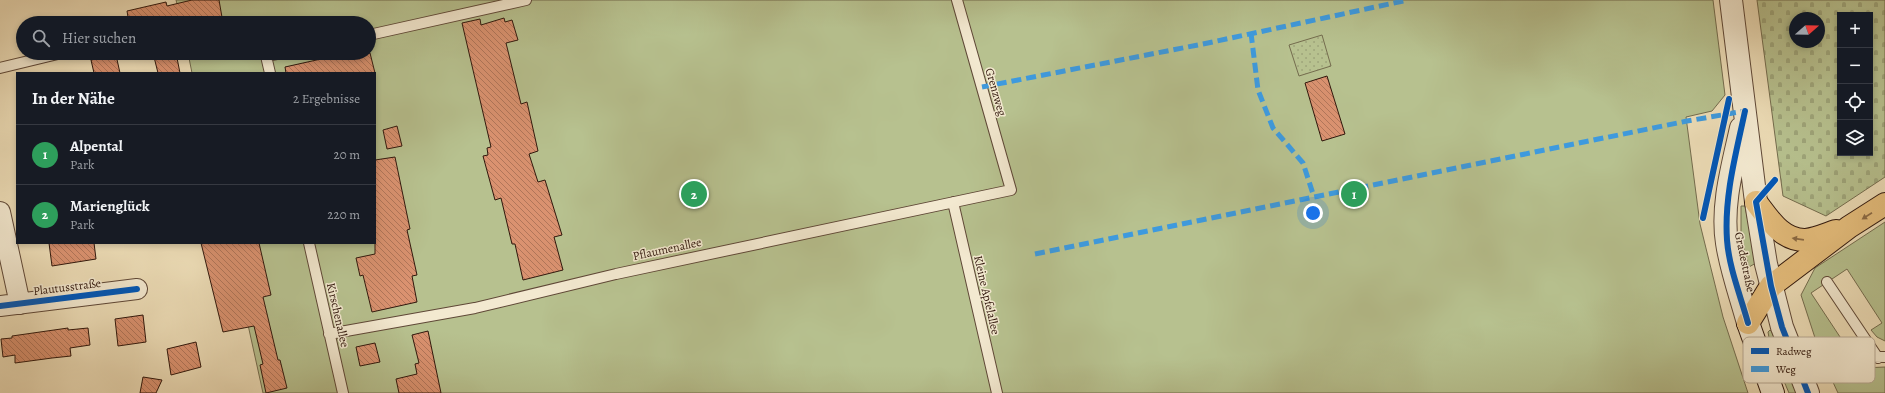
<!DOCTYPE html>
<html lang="de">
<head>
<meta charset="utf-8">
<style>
	body { margin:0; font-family:Alegreya,serif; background:#242831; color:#f1f3f6 }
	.controls { position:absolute; right:12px; top:12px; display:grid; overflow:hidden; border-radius:0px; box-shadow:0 2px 6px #0003 }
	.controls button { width:36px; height:36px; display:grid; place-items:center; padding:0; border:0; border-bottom:1px solid #363941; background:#171b24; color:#f1f3f6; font:20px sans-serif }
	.compass { position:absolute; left:1789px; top:12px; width:36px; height:36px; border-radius:50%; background:#171b24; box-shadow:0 2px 6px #0003; rotate:70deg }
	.you { position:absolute; left:1313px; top:213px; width:14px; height:14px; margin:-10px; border:3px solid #fff; border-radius:50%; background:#1a73e8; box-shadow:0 0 0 6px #1a73e833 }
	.badge { display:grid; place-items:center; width:26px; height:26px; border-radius:50%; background:#c59692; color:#fff; font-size:13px; font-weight:700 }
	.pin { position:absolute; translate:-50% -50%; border:2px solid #fff; box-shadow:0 1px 4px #0006 }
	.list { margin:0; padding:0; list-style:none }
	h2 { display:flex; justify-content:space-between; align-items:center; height:52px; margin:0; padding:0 16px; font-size:17px }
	h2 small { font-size:13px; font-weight:400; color:#9ea1a6 }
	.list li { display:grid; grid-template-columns:26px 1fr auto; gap:12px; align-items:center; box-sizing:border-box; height:60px; padding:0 16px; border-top:1px solid #363941 }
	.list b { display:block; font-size:15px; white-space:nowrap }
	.list p { margin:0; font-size:13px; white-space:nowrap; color:#9ea1a6 }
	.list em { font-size:13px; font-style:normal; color:#9ea1a6 }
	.icon { flex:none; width:22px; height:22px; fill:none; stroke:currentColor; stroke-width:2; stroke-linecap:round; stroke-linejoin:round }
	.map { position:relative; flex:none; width:1885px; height:393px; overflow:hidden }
	.search { position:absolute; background:#171b24; box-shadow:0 2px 6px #0003; left:16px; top:16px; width:360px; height:44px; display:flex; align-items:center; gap:10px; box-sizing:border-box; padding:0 14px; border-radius:22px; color:#9ea1a6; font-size:15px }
	.panel { position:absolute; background:#171b24; box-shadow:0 2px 6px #0003; left:16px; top:72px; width:360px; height:172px; border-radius:0px }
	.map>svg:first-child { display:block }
	.green { fill:#b7c18f; stroke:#746c4e }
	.cemetery { fill:url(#cemetery-stones); stroke:#746c4e; fill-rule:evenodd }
	.park { fill:url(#park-dots); stroke:#746c4e }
	.building { fill:url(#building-back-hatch); stroke:#30170c }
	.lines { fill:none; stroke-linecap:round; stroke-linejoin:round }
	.service-casing { stroke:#5f4837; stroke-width:12 }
	.minor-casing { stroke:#5f4837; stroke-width:22 }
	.tertiary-casing { stroke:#5f4837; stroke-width:24 }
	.secondary-casing { stroke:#30170c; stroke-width:24 }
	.motorway-casing { stroke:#30170c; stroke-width:24 }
	.service { stroke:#f3e9d0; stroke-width:10 }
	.minor { stroke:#f3e9d0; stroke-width:20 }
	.tertiary { stroke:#f3e9d0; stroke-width:22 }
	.secondary { stroke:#f3e9d0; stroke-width:22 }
	.motorway { stroke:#e6be7c; stroke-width:22 }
	.quiet { stroke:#3e9ade; stroke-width:5; stroke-dasharray:10 5; stroke-linecap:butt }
	.cycleway-casing { stroke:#f3e9d0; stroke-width:8 }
	.cycleway { stroke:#0057b8; stroke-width:6 }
	.oneway { fill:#8b6a44 }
	.labels { text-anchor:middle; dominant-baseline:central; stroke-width:3; stroke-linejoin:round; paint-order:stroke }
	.street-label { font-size:12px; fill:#30170c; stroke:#f3e9d0 }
	.key { fill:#f3e9d0; stroke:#b8aa95; stroke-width:1 }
	.key-label { font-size:11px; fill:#30170c }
</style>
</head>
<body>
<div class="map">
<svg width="1885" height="393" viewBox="0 0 1885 393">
	<defs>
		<pattern id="cemetery-stones" width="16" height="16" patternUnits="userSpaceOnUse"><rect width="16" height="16" fill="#b7c18f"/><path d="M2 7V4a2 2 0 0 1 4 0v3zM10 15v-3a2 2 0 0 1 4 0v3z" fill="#9ea57a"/></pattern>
		<pattern id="park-dots" width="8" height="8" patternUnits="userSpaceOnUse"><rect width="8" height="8" fill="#b7c18f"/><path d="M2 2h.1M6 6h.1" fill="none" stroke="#9ea57a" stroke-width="1.8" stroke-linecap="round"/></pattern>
		<pattern id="building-back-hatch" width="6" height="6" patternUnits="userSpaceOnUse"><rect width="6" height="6" fill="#da9270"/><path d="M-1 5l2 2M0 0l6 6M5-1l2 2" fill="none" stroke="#b1765a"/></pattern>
	</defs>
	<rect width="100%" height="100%" fill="#edddb7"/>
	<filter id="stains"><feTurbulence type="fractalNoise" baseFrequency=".005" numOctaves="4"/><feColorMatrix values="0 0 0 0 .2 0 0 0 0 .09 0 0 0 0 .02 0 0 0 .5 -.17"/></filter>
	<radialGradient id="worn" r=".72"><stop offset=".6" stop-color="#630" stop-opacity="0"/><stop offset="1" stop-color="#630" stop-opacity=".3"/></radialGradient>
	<path class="green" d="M176 0H1713L1725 95 1712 111 1686 117 1700 224 1723 317 1748 393H263L230 243H375V73H192L188 53H369V23H182Z
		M1741 206H1745L1756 263 1749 267 1741 238Z
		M1885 222V341L1877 337 1871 330 1882 323 1847 269 1811 293 1846 346 1823 345 1818 347 1801 295 1815 268Z
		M1770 330 1772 332 1797 393H1789C1781 374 1771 353 1768 332Z
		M1825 365 1862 368 1885 367V393H1838Z"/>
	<path class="cemetery" d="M1757 0H1885V177L1826 216 1783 196ZM1840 15H1870V153H1840ZM1795 18H1819V42H1795Z"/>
	<path class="park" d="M1322 35 1331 66 1299 76 1289 45Z"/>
	<path class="building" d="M192 0H219L223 23H186L185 19 168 23H129L127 11 166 2 167 6Z
		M504 18 505 22 512 20 518 40 506 43 521 104 527 102 538 151 529 154 538 182 545 180 562 235 554 237 563 270 523 280 515 244H512L501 198 495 200 483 156 488 155 487 148 491 147 462 23 480 19 481 25Z
		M176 53 180 73H158L154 57Z
		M348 53H370L375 73H286L285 67Z
		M116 55 120 73H94L91 60Z
		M1327 76 1345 134 1322 141 1305 83Z
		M397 126 402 146 387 149 383 130Z
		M395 157 410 229 407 230 417 275 412 276 417 302 372 312 363 275 360 276 356 258 375 254V160Z
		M49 243H94L96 259 52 266Z
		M201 243H259L271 295 263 297 278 360H280L287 388 266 393 260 365 263 364 254 326 223 332Z
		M143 315 146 342 118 346 115 319Z
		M68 328V330L88 328 90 345 70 348 71 356 52 358 15 363V355L3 357 1 339 12 338V336Z
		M428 331 441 393H399L396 379 417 374 415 364 419 363 412 335Z
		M196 342 201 367 171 375 167 349Z
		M375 343 380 362 360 366 356 347Z
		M143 377 162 380 156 393H140Z"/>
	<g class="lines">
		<defs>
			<path id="service" d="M369 35 526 0
				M0 68 62 53
				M270 73 266 56 282 53
				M953 202 997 393
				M309 243 343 393
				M1827 282 1878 358
				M329 334 475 308 616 274 1011 190 957 0
				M1796 365 1822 356 1885 357"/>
			<path id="minor" d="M0 212 20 304
				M0 306 137 289"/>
			<path id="tertiary" d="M1731 0 1756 202 1766 264 1782 327 1808 393
				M1741 128C1733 165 1721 205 1727 243 1731 270 1741 297 1748 323"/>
			<path id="secondary" d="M1748 323 1773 393"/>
			<path id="motorway" d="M1756 202C1769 219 1782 241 1806 240 1816 239 1827 234 1836 231
				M1748 323 1771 286 1849 227 1885 204"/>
		</defs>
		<use href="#service" class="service-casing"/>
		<use href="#minor" class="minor-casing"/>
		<use href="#tertiary" class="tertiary-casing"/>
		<use href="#secondary" class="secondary-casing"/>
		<use href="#motorway" class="motorway-casing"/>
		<use href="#service" class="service"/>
		<use href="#minor" class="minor"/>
		<use href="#tertiary" class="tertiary"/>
		<use href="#secondary" class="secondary"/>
		<use href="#motorway" class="motorway"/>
		<path class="quiet" d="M1251 33 1258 90 1273 128 1303 163 1314 197
			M982 87 1203 44 1408 0
			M1035 254 1687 121 1745 111"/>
		<defs>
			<path id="cycleway" d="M1745 111C1736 154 1724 196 1727 240 1729 268 1741 297 1748 323
				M1775 180 1756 202 1771 286 1782 327 1808 393
				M1703 218 1729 99
				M0 306 137 289"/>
		</defs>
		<use href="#cycleway" class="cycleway-casing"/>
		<use href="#cycleway" class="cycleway"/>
	</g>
	<defs><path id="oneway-solid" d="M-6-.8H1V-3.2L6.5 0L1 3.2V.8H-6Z"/></defs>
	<g class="oneway">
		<use href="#oneway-solid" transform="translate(1867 216) rotate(147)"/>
		<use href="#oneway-solid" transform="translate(1798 239) rotate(-172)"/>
	</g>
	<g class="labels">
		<g class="street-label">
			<text transform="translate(996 92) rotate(74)">Grenzweg</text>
			<text transform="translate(667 249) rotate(-12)">Pflaumenallee</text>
			<text transform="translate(1745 262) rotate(78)">Gradestraße</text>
			<text transform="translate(67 287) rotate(-7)">Plautusstraße</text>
			<text transform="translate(987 295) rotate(77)">Kleine Apfelallee</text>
			<text transform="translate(338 315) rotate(77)">Kirschenallee</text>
		</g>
	</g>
	<rect x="1743" y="337" width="132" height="46" rx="6" class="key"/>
	<rect x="1751" y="348" width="18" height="6" fill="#0057b8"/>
	<rect x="1751" y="366" width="18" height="6" fill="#3e9ade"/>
	<g class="key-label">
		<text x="1776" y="355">Radweg</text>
		<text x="1776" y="373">Weg</text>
	</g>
	<rect width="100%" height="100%" filter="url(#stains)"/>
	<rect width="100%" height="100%" fill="url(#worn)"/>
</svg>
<div class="controls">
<button>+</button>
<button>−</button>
<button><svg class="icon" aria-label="locate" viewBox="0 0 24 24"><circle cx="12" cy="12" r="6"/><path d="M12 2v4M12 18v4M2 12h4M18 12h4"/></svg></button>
<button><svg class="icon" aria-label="layers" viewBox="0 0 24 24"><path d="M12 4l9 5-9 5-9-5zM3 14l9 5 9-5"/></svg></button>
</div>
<svg class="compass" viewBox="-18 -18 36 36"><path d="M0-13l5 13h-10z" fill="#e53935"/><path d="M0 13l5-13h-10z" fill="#9ea1a6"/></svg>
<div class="you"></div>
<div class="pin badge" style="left:1354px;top:194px;background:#2e9e5b">1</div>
<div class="pin badge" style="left:694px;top:194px;background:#2e9e5b">2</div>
<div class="search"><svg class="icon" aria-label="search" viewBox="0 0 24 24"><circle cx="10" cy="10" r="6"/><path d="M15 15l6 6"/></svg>Hier suchen</div>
<section class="panel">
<h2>In der Nähe<small>2 Ergebnisse</small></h2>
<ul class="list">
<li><span class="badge" style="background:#2e9e5b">1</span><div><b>Alpental</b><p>Park</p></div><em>20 m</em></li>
<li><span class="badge" style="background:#2e9e5b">2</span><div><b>Marienglück</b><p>Park</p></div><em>220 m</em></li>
</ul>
</section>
</div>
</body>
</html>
